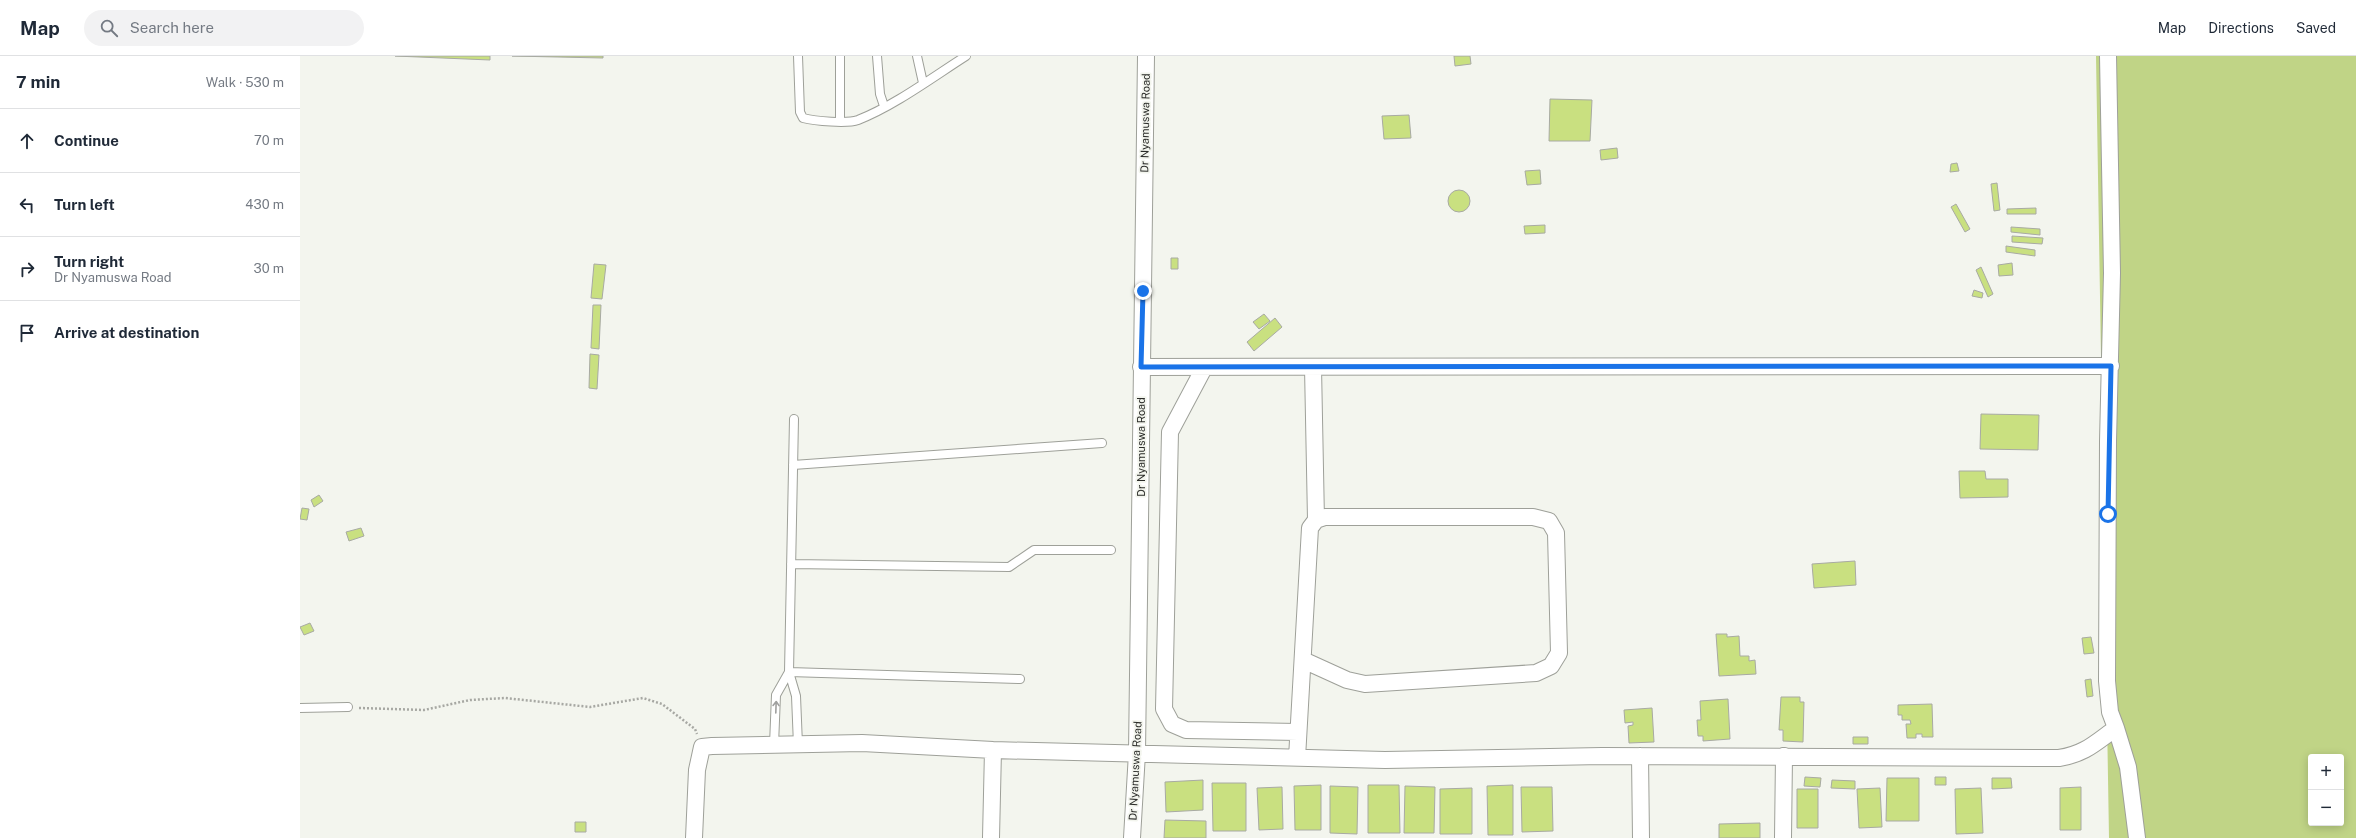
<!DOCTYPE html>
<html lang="en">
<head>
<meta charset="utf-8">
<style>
	body { margin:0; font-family:"Public Sans",sans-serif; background:#f2f2f3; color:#1f2937 }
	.controls { position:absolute; right:12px; bottom:12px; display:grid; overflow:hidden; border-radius:4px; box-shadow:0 2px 10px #0003 }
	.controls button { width:36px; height:36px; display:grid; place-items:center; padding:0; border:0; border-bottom:1px solid #e0e1e3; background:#fff; color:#1f2937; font:20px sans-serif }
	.stop { position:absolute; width:12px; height:12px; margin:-9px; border:3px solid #1a73e8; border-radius:50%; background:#fff }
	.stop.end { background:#1a73e8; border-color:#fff; box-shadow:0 1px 4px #0008 }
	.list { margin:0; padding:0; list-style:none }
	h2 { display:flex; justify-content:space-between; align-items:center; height:52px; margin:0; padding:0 16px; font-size:17px }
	h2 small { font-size:13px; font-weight:400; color:#747a83 }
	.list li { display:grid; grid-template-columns:26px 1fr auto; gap:12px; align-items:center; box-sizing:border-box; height:64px; padding:0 16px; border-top:1px solid #e0e1e3 }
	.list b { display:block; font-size:15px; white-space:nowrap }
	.list p { margin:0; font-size:13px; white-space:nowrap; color:#747a83 }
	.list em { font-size:13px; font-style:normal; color:#747a83 }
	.icon { flex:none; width:22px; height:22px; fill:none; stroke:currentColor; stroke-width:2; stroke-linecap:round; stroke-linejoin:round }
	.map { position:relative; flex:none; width:2056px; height:782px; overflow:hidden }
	header { display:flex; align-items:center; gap:24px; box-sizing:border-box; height:56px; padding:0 20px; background:#fff; border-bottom:1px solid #e0e1e3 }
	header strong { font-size:19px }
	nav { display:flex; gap:22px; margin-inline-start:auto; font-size:14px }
	.search { width:280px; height:36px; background:#f2f2f3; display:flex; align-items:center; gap:10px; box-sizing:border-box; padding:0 14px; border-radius:22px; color:#747a83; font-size:15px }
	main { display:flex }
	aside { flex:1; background:#fff }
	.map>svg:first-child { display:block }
	.green { fill:#c0d486; fill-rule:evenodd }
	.building { fill:#c9e080; stroke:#a8aaa3 }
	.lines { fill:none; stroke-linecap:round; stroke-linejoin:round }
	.lane-casing { stroke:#9ea099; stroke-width:10 }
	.street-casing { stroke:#9ea099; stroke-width:18 }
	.path { stroke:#a7a8a3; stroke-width:2.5; stroke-dasharray:2 2; stroke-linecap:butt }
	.lane { stroke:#fff; stroke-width:8 }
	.street { stroke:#fff; stroke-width:16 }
	.oneway { stroke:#a0a09f }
	.route { stroke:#1a73e8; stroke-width:5 }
	.labels { text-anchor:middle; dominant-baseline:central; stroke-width:3.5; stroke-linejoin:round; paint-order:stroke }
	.street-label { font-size:11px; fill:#2b2c29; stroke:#f3f5ee }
</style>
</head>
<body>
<header>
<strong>Map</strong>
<div class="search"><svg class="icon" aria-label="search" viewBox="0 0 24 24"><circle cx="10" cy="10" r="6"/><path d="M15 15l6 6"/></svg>Search here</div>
<nav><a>Map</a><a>Directions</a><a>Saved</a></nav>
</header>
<main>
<aside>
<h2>7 min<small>Walk · 530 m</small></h2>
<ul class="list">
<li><svg class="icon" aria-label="ahead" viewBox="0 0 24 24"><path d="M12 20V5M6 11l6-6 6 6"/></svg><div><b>Continue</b></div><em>70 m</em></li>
<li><svg class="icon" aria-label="left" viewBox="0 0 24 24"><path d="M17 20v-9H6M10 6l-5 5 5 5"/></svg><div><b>Turn left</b></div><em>430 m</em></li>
<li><svg class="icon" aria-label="right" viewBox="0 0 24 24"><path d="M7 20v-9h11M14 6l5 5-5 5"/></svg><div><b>Turn right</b><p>Dr Nyamuswa Road</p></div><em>30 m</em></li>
<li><svg class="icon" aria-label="arrive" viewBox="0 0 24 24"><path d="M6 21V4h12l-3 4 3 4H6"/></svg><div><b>Arrive at destination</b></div></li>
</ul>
</aside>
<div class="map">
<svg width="2056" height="782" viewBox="0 0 2056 782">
	<rect width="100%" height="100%" fill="#f3f5ee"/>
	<path class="green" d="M1796 0H2056V782H1809ZM2011 701H2041V767H2011Z"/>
	<path class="building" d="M95 0H190V4Z
		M212 0H303V2Z
		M1154 0H1170L1171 8 1155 10Z
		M1250 43 1292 44 1290 85H1249Z
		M1109 59 1111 82 1084 83 1082 60Z
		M1317 92 1318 102 1301 104 1300 94Z
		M1657 107 1659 115 1650 116 1651 108Z
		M1240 114 1241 128 1227 129 1225 115Z
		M1697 127 1700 154 1694 155 1691 128Z
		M1148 145a11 11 0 1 1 22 0a11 11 0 1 1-22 0Z
		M1656 148 1670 173 1665 176 1651 151Z
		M1736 152V158H1707V153Z
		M1245 169V177L1225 178 1224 170Z
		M1711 171 1740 173V179L1711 176Z
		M1712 180 1743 182 1742 188 1712 186Z
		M1706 190 1735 194V200L1706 196Z
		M871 202H878V213H871Z
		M1712 207 1713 219 1699 220 1698 209Z
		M294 208 306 209 302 243 291 242Z
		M1681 211 1693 238 1688 241 1676 214Z
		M1674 234 1683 237 1682 242 1672 240Z
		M293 249H301L299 293 291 292Z
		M964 258 970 265 959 273 953 266Z
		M975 262 982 271 954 295 947 286Z
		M290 298 299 299 297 333 289 332Z
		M1681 358 1739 359 1738 394 1680 393Z
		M1659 415H1685L1686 423H1708V441L1660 442Z
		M19 439 23 445 14 451 11 444Z
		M2 452 9 453 7 464 0 463Z
		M61 472 64 480 49 485 46 476Z
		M1555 505 1556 529 1514 532 1512 508Z
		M10 567 14 575 4 579 0 571Z
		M1416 578H1427V581L1439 580 1440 600H1449V605L1455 604 1456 618 1419 620Z
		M1791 581 1794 597 1784 598 1782 582Z
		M1791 623 1793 640 1787 641 1785 624Z
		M1481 641H1500V646H1504L1503 686 1483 685V674H1479Z
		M1428 643 1430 683 1403 685V680H1398L1397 664H1401L1400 645Z
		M1632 648 1633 681H1622V678H1616V682H1607L1606 668H1611L1610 664H1602V659H1598V649Z
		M1352 652 1354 686 1329 687 1328 670 1333 669V666L1325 667 1324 654Z
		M1553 681H1568V688H1553Z
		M1505 721 1521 722 1520 731 1504 730Z
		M1635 721H1646V729H1635Z
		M1587 722H1619V765H1586Z
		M1692 722H1711L1712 732 1692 733Z
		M903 724V754L866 756 865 726Z
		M1532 724 1555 725V733L1531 732Z
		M912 727H946V775H913Z
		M1021 729V774H995L994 730Z
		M1068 729H1099L1100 777H1068Z
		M1213 729V779H1188L1187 730Z
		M1030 730 1058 731 1057 778 1030 777Z
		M1105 730 1135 731 1134 777H1104Z
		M982 731 983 773 959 774 957 732Z
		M1221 731H1252L1253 775 1222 776Z
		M1781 731V774H1760V732Z
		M1172 732V778H1140V733Z
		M1580 732 1582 771 1559 772 1557 733Z
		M1681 732 1683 777 1656 778 1655 733Z
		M1497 733H1518V772H1497Z
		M865 764 906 765V782H864Z
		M275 766H286V776H275Z
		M1460 767V782H1419V768Z"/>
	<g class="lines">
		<defs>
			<path id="lane" d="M498 0 500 56 503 62C515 65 547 68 558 64 594 50 633 21 666 0
				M540 0V64
				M577 0 580 38 584 50
				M617 0 623 27
				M494 363 489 616 496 640 498 689
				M493 409 802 387
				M491 508 709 511 734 494H811
				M489 616 720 623
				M0 652 48 651
				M474 689 476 639 489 616"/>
			<path id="street" d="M841 311 1811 310
				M1013 311 1016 464
				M904 312 870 376 864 653 872 668 886 674 998 676
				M1816 672 1828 711 1837 782
				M1340 700 1341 782
				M997 702 1010 472 1016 464 1025 461H1233L1249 465 1256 477 1259 597 1251 610 1236 617 1065 628 1047 624 1003 604
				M394 782 397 714 402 691 412 690 562 687 693 694 1085 704 1302 700 1759 702C1785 698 1795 687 1816 672L1810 656 1807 625 1808 385 1812 217 1808 0
				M691 782 693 694
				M832 782 837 697 846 0
				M1483 782 1484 700"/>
		</defs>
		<use href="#lane" class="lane-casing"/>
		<use href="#street" class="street-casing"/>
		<path class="path" d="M59 652 124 654 170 644 205 642 290 651 343 642 362 648 395 673 397 678"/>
		<use href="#lane" class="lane"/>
		<use href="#street" class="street"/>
	</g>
	<defs><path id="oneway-shaft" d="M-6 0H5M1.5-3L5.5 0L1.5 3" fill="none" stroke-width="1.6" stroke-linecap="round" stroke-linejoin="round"/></defs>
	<use class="oneway" href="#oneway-shaft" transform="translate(476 651) rotate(-88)"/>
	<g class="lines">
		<path class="route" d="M843 235 841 311 1811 310 1808 458"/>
	</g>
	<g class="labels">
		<g class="street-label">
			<text transform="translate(845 67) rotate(-89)">Dr Nyamuswa Road</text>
			<text transform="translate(841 391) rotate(-90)">Dr Nyamuswa Road</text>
			<text transform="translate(835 715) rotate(-87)">Dr Nyamuswa Road</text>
		</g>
	</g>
</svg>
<div class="controls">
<button>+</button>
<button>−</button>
</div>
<div class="stop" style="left:1808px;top:458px"></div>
<div class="stop end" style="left:843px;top:235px"></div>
</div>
</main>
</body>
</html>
